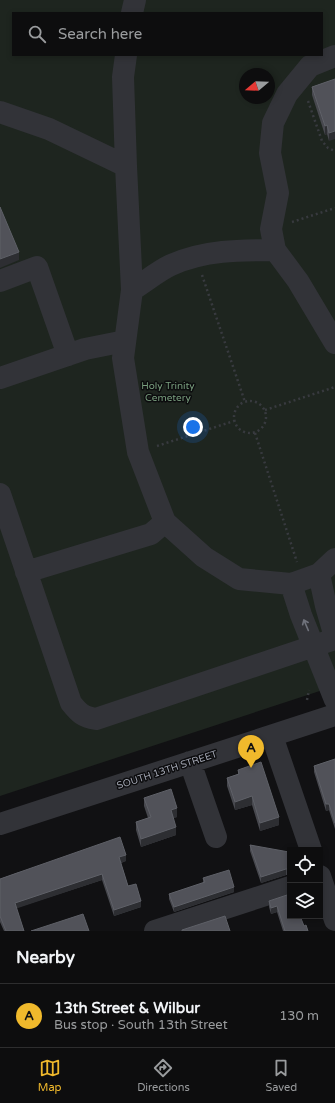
<!DOCTYPE html>
<html lang="en">
<head>
<meta charset="utf-8">
<style>
	body { margin:0; font-family:"Varela Round",sans-serif; background:#1b1b1c; color:#f1f3f6 }
	.controls { position:absolute; right:12px; bottom:12px; display:grid; overflow:hidden; border-radius:0px; box-shadow:0 2px 6px #0003 }
	.controls button { width:36px; height:36px; display:grid; place-items:center; padding:0; border:0; border-bottom:1px solid #2d2d2e; background:#0d0d0e; color:#f1f3f6; font:20px sans-serif }
	.compass { position:absolute; left:239px; top:68px; width:36px; height:36px; border-radius:50%; background:#0d0d0e; box-shadow:0 2px 6px #0003; rotate:251deg }
	.you { position:absolute; left:193px; top:427px; width:14px; height:14px; margin:-10px; border:3px solid #fff; border-radius:50%; background:#1a73e8; box-shadow:0 0 0 6px #1a73e833 }
	.badge { display:grid; place-items:center; width:26px; height:26px; border-radius:50%; background:#f0b92c; color:#111; font-size:13px; font-weight:700 }
	.pin { position:absolute; translate:-50% -33px; filter:drop-shadow(0 1px 2px #0008) }
	.pin::after { content:''; position:absolute; top:21px; width:14px; height:12px; background:inherit; clip-path:polygon(0 0,100% 0,50% 100%) }
	.list { margin:0; padding:0; list-style:none }
	h2 { display:flex; justify-content:space-between; align-items:center; height:52px; margin:0; padding:0 16px; font-size:17px }
	h2 small { font-size:13px; font-weight:400; color:#9a9c9e }
	.list li { display:grid; grid-template-columns:26px 1fr auto; gap:12px; align-items:center; box-sizing:border-box; height:64px; padding:0 16px; border-top:1px solid #2d2d2e }
	.list b { display:block; font-size:15px; white-space:nowrap }
	.list p { margin:0; font-size:13px; white-space:nowrap; color:#9a9c9e }
	.list em { font-size:13px; font-style:normal; color:#9a9c9e }
	.icon { flex:none; width:22px; height:22px; fill:none; stroke:currentColor; stroke-width:2; stroke-linecap:round; stroke-linejoin:round }
	.map { position:relative; flex:none; width:335px; height:931px; overflow:hidden }
	.search { position:absolute; background:#0d0d0e; box-shadow:0 2px 6px #0003; left:12px; right:12px; top:12px; height:44px; display:flex; align-items:center; gap:10px; box-sizing:border-box; padding:0 14px; border-radius:0px; color:#9a9c9e; font-size:15px }
	.sheet { height:116px; background:#0d0d0e }
	nav { display:flex; justify-content:space-around; align-items:center; box-sizing:border-box; height:56px; border-top:1px solid #2d2d2e; background:#0d0d0e; font-size:11px; color:#9a9c9e }
	nav a { display:grid; justify-items:center; gap:2px }
	nav .on { color:#f0b92c }
	.map>svg:first-child { display:block }
	.green { fill:#1e251f; fill-rule:evenodd }
	.lines { fill:none; stroke-linecap:round; stroke-linejoin:round }
	.path { stroke:#383a3f; stroke-width:2.5; stroke-dasharray:2 3; stroke-linecap:butt }
	.minor { stroke:#323338; stroke-width:22 }
	.wall { fill:#47484e }
	.shaded-wall { fill:#2d2e32 }
	.building { fill:#515259; stroke:#5e6067 }
	.oneway { stroke:#70737c }
	.labels { text-anchor:middle; dominant-baseline:central; stroke-width:3; stroke-linejoin:round; paint-order:stroke }
	.park-label { font-size:10px; fill:#799e7e; stroke:#0c0c0e }
	.street-label { font-size:10px; fill:#a3a7b3; stroke:#0c0c0e }
</style>
</head>
<body>
<div class="map">
<svg width="335" height="931" viewBox="0 0 335 931">
	<rect width="100%" height="100%" fill="#111113"/>
	<path class="green" d="M0 0H335V686L0 796ZM13 13H322V55H13ZM245 74H269V98H245Z"/>
	<g class="lines">
		<path class="path" d="M308 101 322 141 328 148 335 151
			M292 222 335 208
			M202 275 245 402
			M234 417a16 16 0 1 1 32 0a16 16 0 1 1-32 0Z
			M265 410 335 387
			M255 433 297 562
			M157 446 234 421
			M307 700 309 690"/>
		<path class="minor" d="M132 13 135 0
			M126 55 123 77 126 166 132 290 123 358 138 452 165 522 204 557 239 579 291 584 319 574 335 559
			M335 56 310 66 287 94 273 123 270 153 278 193 271 229 275 250 298 281 335 343
			M0 112 49 129 126 166
			M0 281 37 267 68 355
			M132 290C145 282 158 271 171 265 204 250 240 250 275 250
			M0 378 85 349 125 341
			M0 494 71 703C79 713 83 717 96 719L335 639
			M26 572 151 534 165 522
			M319 574 326 606 335 637
			M291 584 301 615 335 700
			M272 736 311 850
			M190 762 216 837
			M0 824 335 715
			M320 876 335 920
			M155 931 290 887"/>
	</g>
	<path class="wall" d="M335 79 329 141 327 134 325 135 312 95V87Z
		M335 759V829L329 810 326 811 314 772V766Z
		M238 770 279 825 260 831 252 805 235 810 227 786V778L238 774Z
		M144 798 177 817 173 818 176 835 141 847 136 830V822L148 818 144 806Z
		M250 845 290 856V875H286L261 883 250 851Z
		M126 861 121 863 128 886 141 907 114 916 102 880 16 908 24 931H4L0 922V879L19 872Z
		M203 878 234 892 174 912 169 899V894L203 883Z
		M269 901 304 926 308 931H283L277 912 271 914 269 907Z"/>
	<path class="shaded-wall" d="M327 125V134L325 135V126Z
		M335 131V139L329 141V133Z
		M19 252V260L0 268V259Z
		M252 796V805L235 810V802Z
		M326 804H329V810L326 811Z
		M177 808V817L171 819V810Z
		M279 817V825L260 831V823Z
		M176 827V835L141 847V839Z
		M126 855V861L119 863V857Z
		M286 869V875L261 883V877Z
		M102 874V880L15 909V903Z
		M234 887V892L174 912V907Z
		M141 901V907L114 916V910Z
		M277 906V912L271 914V908Z"/>
	<path class="building" d="M335 79V131L329 133 327 125 325 126 312 87Z
		M0 207 19 252 0 259Z
		M335 759V823L329 804H326L314 766Z
		M261 762 279 817 260 823 252 796 235 802 227 778 239 774 238 770Z
		M171 789 177 808 171 810 176 827 141 839 136 822 151 817 144 798Z
		M120 837 126 855 119 857 128 886 136 884 141 901 114 910 102 874 15 903 24 931H6L0 916V879Z
		M250 845 289 852 290 856V869H286L261 877Z
		M229 870 234 887 174 907 169 894 205 882 203 878Z
		M290 894V916H300L304 926 306 925 308 931H285L277 906 271 908 269 901Z
		M83 914 89 931H31Z
		M225 916 230 931H182V930Z"/>
	<defs><path id="oneway-shaft" d="M-6 0H5M1.5-3L5.5 0L1.5 3" fill="none" stroke-width="1.6" stroke-linecap="round" stroke-linejoin="round"/></defs>
	<use class="oneway" href="#oneway-shaft" transform="translate(306 625) rotate(-113)"/>
	<g class="labels">
		<g class="park-label">
			<text x="168" y="386">Holy Trinity<tspan x="168" dy="12">Cemetery</tspan></text>
		</g>
		<g class="street-label">
			<text transform="translate(167 770) rotate(-18)">SOUTH 13TH STREET</text>
		</g>
	</g>
</svg>
<div class="controls">
<button><svg class="icon" aria-label="locate" viewBox="0 0 24 24"><circle cx="12" cy="12" r="6"/><path d="M12 2v4M12 18v4M2 12h4M18 12h4"/></svg></button>
<button><svg class="icon" aria-label="layers" viewBox="0 0 24 24"><path d="M12 4l9 5-9 5-9-5zM3 14l9 5 9-5"/></svg></button>
</div>
<svg class="compass" viewBox="-18 -18 36 36"><path d="M0-13l5 13h-10z" fill="#e53935"/><path d="M0 13l5-13h-10z" fill="#9a9c9e"/></svg>
<div class="you"></div>
<div class="pin badge" style="left:251px;top:768px">A</div>
<div class="search"><svg class="icon" aria-label="search" viewBox="0 0 24 24"><circle cx="10" cy="10" r="6"/><path d="M15 15l6 6"/></svg>Search here</div>
</div>
<section class="sheet">
<h2>Nearby<small></small></h2>
<ul class="list">
<li><span class="badge">A</span><div><b>13th Street &amp; Wilbur</b><p>Bus stop · South 13th Street</p></div><em>130 m</em></li>
</ul>
</section>
<nav>
<a class="on"><svg class="icon" aria-label="map" viewBox="0 0 24 24"><path d="M3 6l6-2 6 2 6-2v14l-6 2-6-2-6 2zM9 4v14M15 6v14"/></svg>Map</a>
<a><svg class="icon" aria-label="directions" viewBox="0 0 24 24"><path d="M12 3l9 9-9 9-9-9zM9 14v-3h6M13 9l2 2-2 2"/></svg>Directions</a>
<a><svg class="icon" aria-label="saved" viewBox="0 0 24 24"><path d="M7 4h10v16l-5-4-5 4z"/></svg>Saved</a>
</nav>
</body>
</html>
